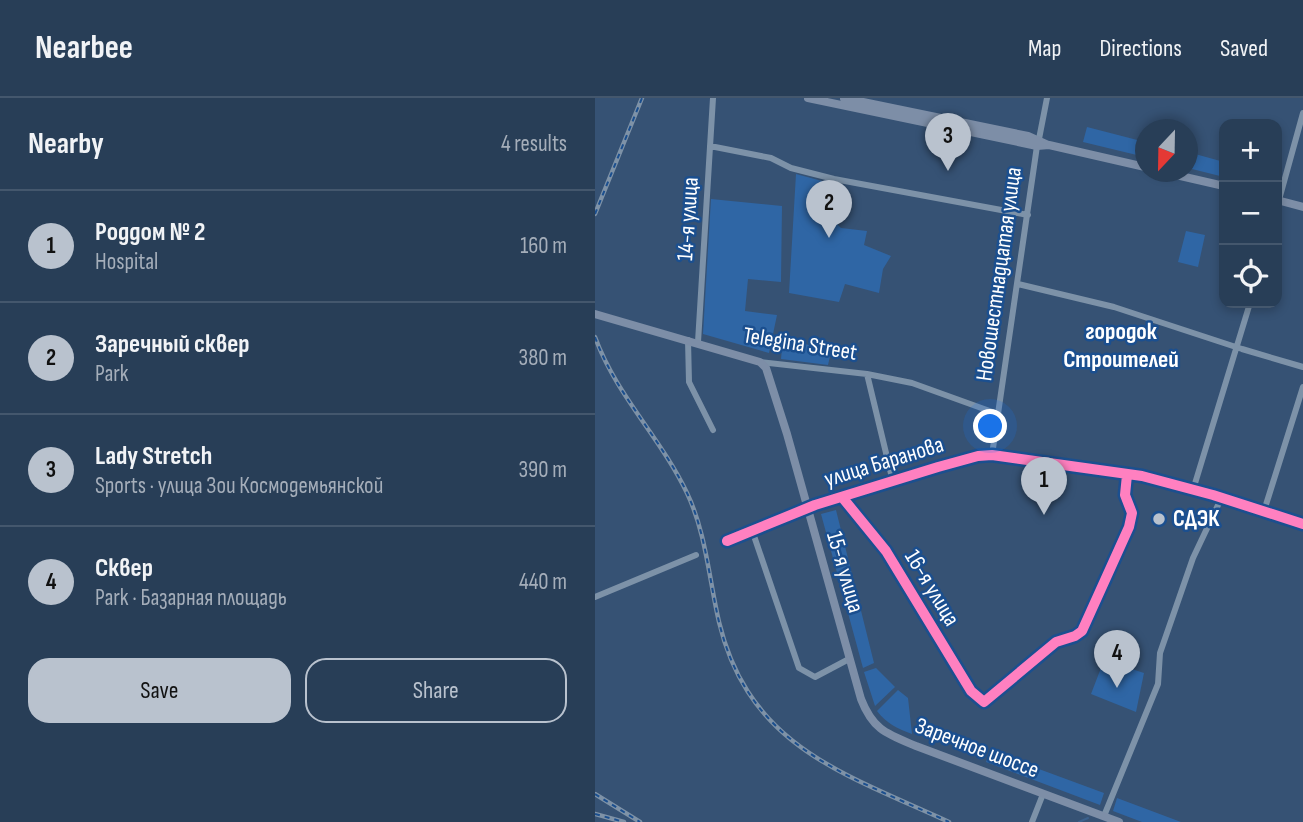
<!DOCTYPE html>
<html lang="en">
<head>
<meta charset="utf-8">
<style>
	body { margin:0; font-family:"Sofia Sans Condensed",sans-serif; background:#344961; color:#f1f3f6 }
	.controls { position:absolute; right:21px; top:21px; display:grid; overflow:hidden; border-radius:14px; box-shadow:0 4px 10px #0003 }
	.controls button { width:63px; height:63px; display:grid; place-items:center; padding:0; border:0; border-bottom:2px solid #44576d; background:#283e57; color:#f1f3f6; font:35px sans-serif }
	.compass { position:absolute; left:540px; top:21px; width:63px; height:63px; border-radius:50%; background:#283e57; box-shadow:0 4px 10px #0003; rotate:202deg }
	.you { position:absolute; left:396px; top:329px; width:24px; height:24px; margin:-18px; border:5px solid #fff; border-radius:50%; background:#1a73e8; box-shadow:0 0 0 10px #1a73e833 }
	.badge { display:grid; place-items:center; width:46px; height:46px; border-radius:50%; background:#b9c2ce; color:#111; font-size:23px; font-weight:700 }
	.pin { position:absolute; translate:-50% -58px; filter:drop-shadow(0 2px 4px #0008) }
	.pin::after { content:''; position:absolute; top:37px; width:24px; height:21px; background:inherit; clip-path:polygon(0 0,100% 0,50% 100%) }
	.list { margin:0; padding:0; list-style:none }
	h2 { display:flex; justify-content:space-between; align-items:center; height:91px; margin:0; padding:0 28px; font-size:30px }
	h2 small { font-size:23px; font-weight:400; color:#a5aeba }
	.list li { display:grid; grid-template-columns:46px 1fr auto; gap:21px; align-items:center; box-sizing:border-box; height:112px; padding:0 28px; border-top:2px solid #44576d }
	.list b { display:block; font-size:26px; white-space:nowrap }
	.list p { margin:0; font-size:23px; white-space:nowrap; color:#a5aeba }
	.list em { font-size:23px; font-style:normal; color:#a5aeba }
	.actions { display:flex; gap:14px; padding:21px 28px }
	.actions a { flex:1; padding:16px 0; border:2px solid #b9c2ce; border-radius:21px; text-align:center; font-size:24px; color:#b9c2ce }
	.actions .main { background:#b9c2ce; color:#111 }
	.icon { flex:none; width:38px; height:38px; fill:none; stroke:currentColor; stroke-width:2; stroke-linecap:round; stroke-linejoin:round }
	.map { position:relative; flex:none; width:708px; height:724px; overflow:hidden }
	header { display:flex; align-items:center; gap:42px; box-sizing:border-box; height:98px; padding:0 35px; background:#283e57; border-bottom:2px solid #44576d }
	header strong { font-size:33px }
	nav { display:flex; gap:38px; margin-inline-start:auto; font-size:24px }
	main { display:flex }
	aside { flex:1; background:#283e57 }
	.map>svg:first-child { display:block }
	.green { fill:#2f66a5 }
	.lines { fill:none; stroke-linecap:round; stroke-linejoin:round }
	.stream { stroke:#3b618d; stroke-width:2 }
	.minor { stroke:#7d92a8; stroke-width:6 }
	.major { stroke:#7d8ea7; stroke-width:8 }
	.rail-casing { stroke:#7e92a7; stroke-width:4.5 }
	.rail { stroke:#1b4f8f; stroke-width:2; stroke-dasharray:5; stroke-linecap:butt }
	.cycleway-casing { stroke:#1b4f8f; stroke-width:15 }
	.cycleway { stroke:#ff80c0; stroke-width:10 }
	.poi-dot { fill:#b9c2ce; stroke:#1b4f8f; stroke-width:2.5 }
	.labels { text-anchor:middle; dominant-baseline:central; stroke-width:5; stroke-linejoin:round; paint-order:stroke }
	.street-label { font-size:23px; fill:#fff; stroke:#1b4f8f }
	.poi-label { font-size:23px; font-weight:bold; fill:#fff; stroke:#1b4f8f; text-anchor:start }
	.neighbourhood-label { font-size:24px; font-weight:bold; fill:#fff; stroke:#1b4f8f }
</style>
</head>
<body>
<header>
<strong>Nearbee</strong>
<nav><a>Map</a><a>Directions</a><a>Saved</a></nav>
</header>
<main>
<aside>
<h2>Nearby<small>4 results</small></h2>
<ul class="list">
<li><span class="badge">1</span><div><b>Роддом № 2</b><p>Hospital</p></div><em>160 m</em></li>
<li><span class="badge">2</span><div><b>Заречный сквер</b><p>Park</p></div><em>380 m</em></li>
<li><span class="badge">3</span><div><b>Lady Stretch</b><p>Sports · улица Зои Космодемьянской</p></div><em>390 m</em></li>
<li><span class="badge">4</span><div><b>Сквер</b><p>Park · Базарная площадь</p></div><em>440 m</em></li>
</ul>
<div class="actions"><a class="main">Save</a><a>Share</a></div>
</aside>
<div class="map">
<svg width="708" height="724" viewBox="0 0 708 724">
	<rect width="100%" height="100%" fill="#365274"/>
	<path class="green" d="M492 29 550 44V59L488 44Z
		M593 54 629 64V79L593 70Z
		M201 76 242 87 243 127 246 130 272 133 269 147 296 158 288 171 284 195 250 186 244 204 194 195Z
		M116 101 187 108 186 184 153 181 150 213 182 217 174 255 108 236Z
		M591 133 610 137 603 169 583 164Z
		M188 239 236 254 233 267 186 261Z
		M241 412 279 565 268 570 226 416Z
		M509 562 549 575 541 614 496 596Z
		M281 570 300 589 280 608 269 574Z
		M303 592 313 600 317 636C303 631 291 625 282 613Z
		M395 653 509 695 505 707 391 664Z
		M522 700 586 724H547L518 713Z"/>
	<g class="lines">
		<path class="stream" d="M484 724 493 720"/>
		<path class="minor" d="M444 41 452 0
			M115 48 176 60 196 70 239 81 433 117
			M682 109 708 15
			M423 186 519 209 647 251 708 269
			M93 242 94 284 118 332
			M103 244 118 0
			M165 264 272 276 317 285 403 316
			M272 276 298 384
			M397 357 442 48
			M598 392 655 205
			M247 399 291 453 376 593 389 604 461 544 480 538 487 533 534 429 537 415 530 397 532 377
			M669 413 708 289
			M157 432 204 570 220 579 254 561
			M132 443 220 407 343 369 383 358 397 357 547 378 618 397 708 426
			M0 499 101 457
			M509 718 563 586 565 555 598 460 624 405 623 399
			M437 724 448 696"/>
		<path class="major" d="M213 0 442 48 454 47 550 69
			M249 0 433 38 453 47
			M568 74 629 88
			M682 102 708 109
			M0 216 165 264 171 270 192 336 266 601C278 632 292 636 321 648L524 724"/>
		<defs>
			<path id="rail" d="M0 116 47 0
				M0 239C21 297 66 340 92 395 111 435 114 481 124 524 154 649 250 676 354 724
				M0 696 45 724
				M0 716 29 724"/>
		</defs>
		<use href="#rail" class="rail-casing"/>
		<use href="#rail" class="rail"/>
		<defs>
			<path id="cycleway" d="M247 399 291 453 376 593 389 604 461 544 480 538 487 533 534 429 537 415 530 397 532 377
				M132 443 220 407 343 369 383 358 397 357 547 378 618 397 708 426"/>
		</defs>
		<use href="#cycleway" class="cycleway-casing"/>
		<use href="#cycleway" class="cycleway"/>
	</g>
	<circle class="poi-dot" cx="564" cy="421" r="7"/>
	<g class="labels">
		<g class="street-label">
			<text transform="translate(93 121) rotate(-86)">14-я улица</text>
			<text transform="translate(404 176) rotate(-82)">Новошестнадцатая улица</text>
			<text transform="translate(205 246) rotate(9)">Telegina Street</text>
			<text transform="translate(289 364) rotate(-17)">улица Баранова</text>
			<text transform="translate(250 474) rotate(74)">15-я улица</text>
			<text transform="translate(337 490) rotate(59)">16-я улица</text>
			<text transform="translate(382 650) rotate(21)">Заречное шоссе</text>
		</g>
		<g class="poi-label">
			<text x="578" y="421">СДЭК</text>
		</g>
		<g class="neighbourhood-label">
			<text x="526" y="233">городок<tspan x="526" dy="28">Строителей</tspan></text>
		</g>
	</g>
</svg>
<div class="controls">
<button>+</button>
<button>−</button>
<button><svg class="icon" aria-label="locate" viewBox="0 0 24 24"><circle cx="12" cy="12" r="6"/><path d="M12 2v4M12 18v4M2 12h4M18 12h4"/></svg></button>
</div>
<svg class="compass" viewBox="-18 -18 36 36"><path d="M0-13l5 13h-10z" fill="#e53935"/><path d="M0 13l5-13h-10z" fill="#a5aeba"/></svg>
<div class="you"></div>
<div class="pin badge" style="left:449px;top:417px">1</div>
<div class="pin badge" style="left:234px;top:140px">2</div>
<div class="pin badge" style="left:353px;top:73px">3</div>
<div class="pin badge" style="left:522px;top:590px">4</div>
</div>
</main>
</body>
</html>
